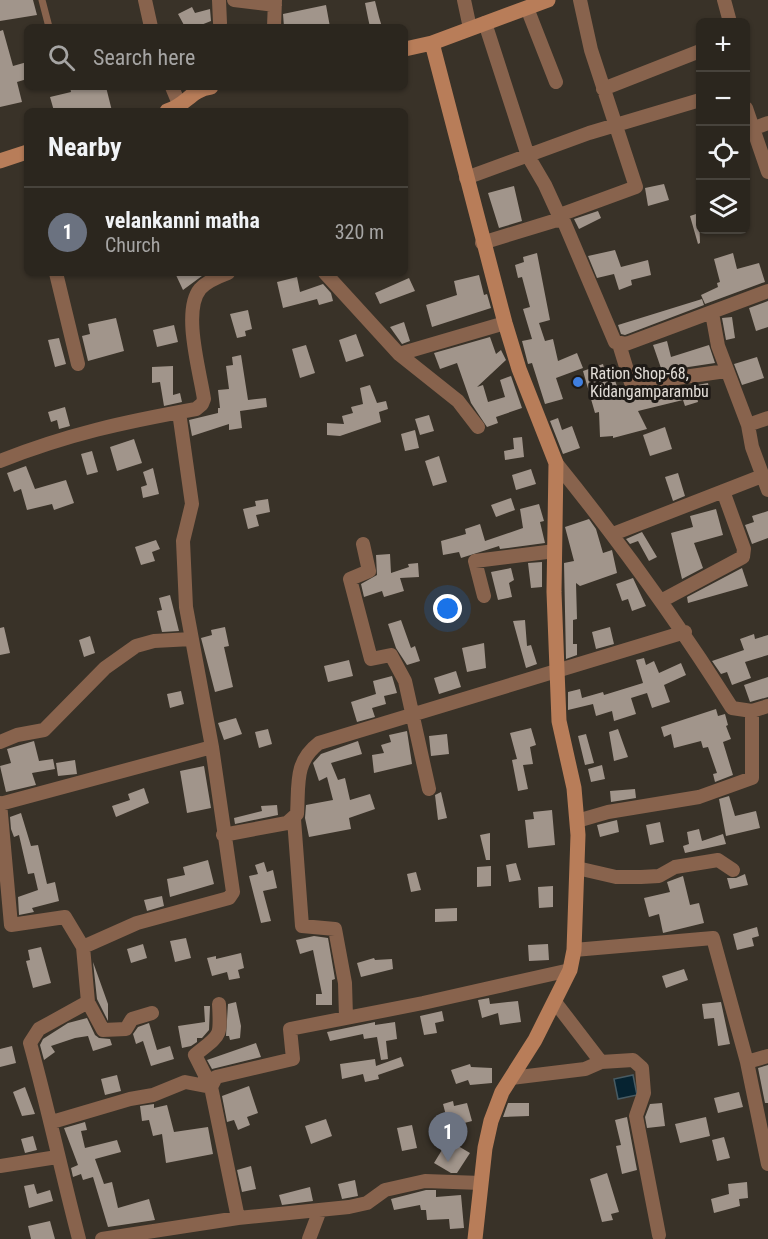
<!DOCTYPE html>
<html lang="en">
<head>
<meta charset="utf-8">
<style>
	body { margin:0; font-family:"Roboto Condensed",sans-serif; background:#37322b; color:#f1f3f6 }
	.controls { position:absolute; right:18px; top:18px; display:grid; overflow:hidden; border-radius:9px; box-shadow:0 2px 4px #0004 }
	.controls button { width:54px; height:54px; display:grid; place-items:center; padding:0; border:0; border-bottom:2px solid #47433c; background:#2b261e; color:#f1f3f6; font:30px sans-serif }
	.you { position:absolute; left:448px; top:609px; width:21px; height:21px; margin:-15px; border:4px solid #fff; border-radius:50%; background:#1a73e8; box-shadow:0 0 0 9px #1a73e833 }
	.badge { display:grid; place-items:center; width:39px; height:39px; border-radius:50%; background:#1a73e8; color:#fff; font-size:20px; font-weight:700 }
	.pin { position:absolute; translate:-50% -50px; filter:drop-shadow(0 2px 3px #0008) }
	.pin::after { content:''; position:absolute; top:32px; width:21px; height:18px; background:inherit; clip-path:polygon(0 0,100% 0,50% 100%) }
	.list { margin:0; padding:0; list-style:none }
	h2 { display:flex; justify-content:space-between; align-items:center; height:78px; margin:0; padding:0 24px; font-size:26px }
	h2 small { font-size:20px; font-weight:400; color:#a6a5a4 }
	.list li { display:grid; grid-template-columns:39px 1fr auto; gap:18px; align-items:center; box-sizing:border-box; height:90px; padding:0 24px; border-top:2px solid #47433c }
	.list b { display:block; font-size:22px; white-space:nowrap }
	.list p { margin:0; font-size:20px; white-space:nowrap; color:#a6a5a4 }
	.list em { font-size:20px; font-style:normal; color:#a6a5a4 }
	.icon { flex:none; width:33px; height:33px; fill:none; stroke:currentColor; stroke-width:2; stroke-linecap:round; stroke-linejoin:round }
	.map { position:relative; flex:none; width:768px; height:1239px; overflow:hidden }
	.search { position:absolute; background:#2b261e; box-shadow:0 2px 4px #0004; left:24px; top:24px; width:384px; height:66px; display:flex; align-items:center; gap:15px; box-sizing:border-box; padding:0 21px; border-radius:9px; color:#a6a5a4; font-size:22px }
	.panel { position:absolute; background:#2b261e; box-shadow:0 2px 4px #0004; left:24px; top:108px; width:384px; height:168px; border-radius:9px }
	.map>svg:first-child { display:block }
	.water { fill:#062331; stroke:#485b63; stroke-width:1.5 }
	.building { fill:#a1958b }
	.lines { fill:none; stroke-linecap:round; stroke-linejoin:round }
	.lane { stroke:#88634d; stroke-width:7 }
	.street { stroke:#88634d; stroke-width:14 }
	.secondary { stroke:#b87d59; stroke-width:15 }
	.shop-dot { fill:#3f7fe0; stroke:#1e1a16; stroke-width:2 }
	.labels { text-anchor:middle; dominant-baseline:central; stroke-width:6; stroke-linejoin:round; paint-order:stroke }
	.poi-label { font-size:16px; fill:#e2ddd7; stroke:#1e1a16; text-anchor:start }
</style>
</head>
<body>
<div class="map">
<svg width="768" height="1239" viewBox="0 0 768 1239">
	<rect width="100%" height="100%" fill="#393228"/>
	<path class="water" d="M633 1075 637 1095 618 1099 614 1079Z"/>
	<path class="building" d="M0 0H33L37 15 0 21Z
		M375 1 379 17 382 27H370L368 18 365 3Z
		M326 5 330 27H310L309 25 284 27 283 14Z
		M192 7 195 13 210 9 211 21 196 27H185L178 14Z
		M3 30 13 66 27 62V79L17 82 22 102 0 107V31Z
		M70 87H106L112 111H54L50 97 71 92Z
		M664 184 669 200 648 206 645 188Z
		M514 186 522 221 499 228 488 193Z
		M598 211 601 218 579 229 574 219Z
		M699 213 700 243 698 244 690 216Z
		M615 250 621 267 648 260 651 275 631 280 632 285 619 290 614 274 597 278 588 256Z
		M537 253 550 320 539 323 545 341 553 339 558 361 577 353 583 368 556 378 563 399 545 404 532 363 528 364 522 341 532 339 523 309 530 307 522 277 518 278 515 265 524 262 523 257Z
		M733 253 737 269 759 263 765 282 705 304 701 295 718 287 717 283 720 282 714 259Z
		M175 273H206L183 290Z
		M479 275 484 295 487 294 491 308 432 327 426 305 457 295 454 281Z
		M297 277 300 292 323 284 331 293 333 301 319 305 317 299 283 308 277 282Z
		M409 278 415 291 380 304 375 293Z
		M702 299 704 305 625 335 621 334 618 325Z
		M768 301V327L756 331 749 308Z
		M248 310 252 329 245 331 246 336 237 338 230 314Z
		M732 317 735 338 726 340 722 318Z
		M116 318 124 351 88 361 82 336 90 334 88 324Z
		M404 322 410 341 402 344 390 327Z
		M174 325 178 342 157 347 153 330Z
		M356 334 364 356 346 362 339 340Z
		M490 337 496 354 501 350 506 360 477 387 483 385 488 402 505 397 500 380 511 376 522 408 496 417 498 423 487 427 471 403 457 363 440 369 434 353Z
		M59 338 66 364 55 367 48 340Z
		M667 341 671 357 709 345 715 363 662 371 653 345Z
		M306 345 315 373 300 378 292 349Z
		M241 355 248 400 266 398 267 407 240 411 242 428 229 430V424L192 436 189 420 218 413V408H220L218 390 229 389 226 366 233 365 232 357Z
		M757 357 764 378 742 385 734 364Z
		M603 364 605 371 611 369 618 389 624 388 642 395 708 383 710 393 697 397 698 402 685 406 683 400 638 411 647 429 613 438V436L600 437 599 412 595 413 583 371Z
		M173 366V395L180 393 182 402 164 406 160 382 152 383V367Z
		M370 385 377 403 386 401 388 409 379 412 381 422 340 436 327 435V423L344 424 342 416 353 413 351 407 363 404 360 388Z
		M65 407 70 426 59 429 57 420 51 422 48 412Z
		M429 415 434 431 420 435 415 419Z
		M558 418 562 430 572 426 580 448 563 454 550 421Z
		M665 427 672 449 650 456 643 435Z
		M415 430 419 448 405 451 401 434Z
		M522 437 524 457 505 460 504 451 514 449 513 438Z
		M134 439 142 463 117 471 110 447Z
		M92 451 98 472 87 475 81 454Z
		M439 456 447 482 433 486 425 461Z
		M26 466 35 489 66 480 74 503 54 510 52 504 27 510 21 489 14 492 7 473Z
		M153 468 159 494 143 498 141 487 147 485 143 472Z
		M531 469 536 484 516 490 512 475Z
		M678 473 685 496 673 501 665 477Z
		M511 498 515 510 496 517 491 505Z
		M268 499 270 512 256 515 259 526 248 529 243 509 256 506 255 501Z
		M539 504 544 521 540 522 545 543 500 549 499 546 461 558 459 552 443 555 441 541 466 534 465 529 480 524 485 541 523 528 520 509Z
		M716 509 723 535 694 543 703 568 682 579 671 533 693 527 690 516Z
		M768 511V538L752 544 745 525 754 522 752 516Z
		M589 519 596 529 603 553 612 550 617 573 580 586 576 583 577 619 573 620V644H577V655L566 659 564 563 574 561 565 527Z
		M642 532 657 557 649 561 638 541 630 544 626 539Z
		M156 540 160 549 152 552 155 561 141 565 135 547Z
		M390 554 391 573 409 567 408 564 418 563 419 577 400 578 404 591 384 597 382 591 364 597 361 584 377 575 376 555Z
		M542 562V587L531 588 528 563Z
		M511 568 514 580 509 583 512 597 498 600 491 572Z
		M742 568 748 586 688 603 687 597Z
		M633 578 646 606 632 611 628 599 622 601 616 584Z
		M170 595 179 631 162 632 157 611 162 610 159 598Z
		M401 620 411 648 415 646 420 661 407 665 396 648 388 624Z
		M525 620 527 646 531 645 537 664 526 668 513 621Z
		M4 627 10 653 0 655V628Z
		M225 627 229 646 224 647 233 687 215 692 201 638 212 635 211 630Z
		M610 627 614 644 596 649 592 632Z
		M754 634 755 639 768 635V655L745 662 751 678 732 685 727 672 721 674 712 661 744 650 740 639Z
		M90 636 95 653 84 657 79 640Z
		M484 643 486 668 467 672 462 648Z
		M644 658 646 665 654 661 659 673 681 663 686 675 664 685 670 702 652 708 647 693 631 698 636 714 614 721 612 711 596 716 593 704 568 710V692L580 689 582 698 603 692 604 695 643 683 636 660Z
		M349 660 353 676 328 682 324 666Z
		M456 671 461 687 439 694 434 678Z
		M392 676 397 693 384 696 386 704 372 708 375 717 357 722 351 702 376 694 373 681Z
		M768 677V697L750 702 744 685Z
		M181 691 184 704 170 708 167 694Z
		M716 709 718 716 725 714 728 725 726 726 731 739 723 742 733 775 715 782 713 774 717 773 708 747 703 748 701 741 674 748 671 734 664 737 661 727Z
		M236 718 242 734 224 740 218 723Z
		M531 728 536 745 530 747 533 764 523 765 528 789 518 791 512 760 517 759 510 733Z
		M268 729 272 744 259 748 255 732Z
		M618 729 628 757 614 761 609 732Z
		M407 731 412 764 374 773 372 755 384 753 381 745 391 742 389 735Z
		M447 734 449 754 431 756 429 736Z
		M586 734 594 763 585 765 578 736Z
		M34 741 39 761 53 759 55 769 32 773 36 785 6 792 0 766 11 763 7 749Z
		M358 741 362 754 331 763 338 780 345 778 350 800 370 794 375 809 349 818 351 829 309 837 305 818 306 805 333 800 327 777 319 781 313 763 321 754Z
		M75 760 77 774 58 776 56 763Z
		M602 765 605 779 591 782 588 769Z
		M204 766 211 808 187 813 180 771Z
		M144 788 149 803 116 817 112 806 130 800 128 794Z
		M635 789 636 798 611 802 610 791Z
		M441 792 447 818 438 820 435 795Z
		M729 796 735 816 756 811 760 828 726 836 719 799Z
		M277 805 278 815 235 824 234 818 262 811 261 806Z
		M552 810 555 845 528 848 525 820 534 819 533 812Z
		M21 813 31 846 38 845 47 884 55 882 59 901 32 908 34 912 19 915 18 897 38 890 34 873 28 874 19 835 14 837 11 829 10 817Z
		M617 820 619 832 600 837 597 825Z
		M660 822 664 842 650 845 646 825Z
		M699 829 702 841 723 834 726 844 685 853 683 846 689 844 687 832Z
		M490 833V860H486L480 835Z
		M208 860 214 884 170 897 167 879 185 875 183 867Z
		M264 862 267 872 273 870 277 888 263 891 271 921 261 923 249 876 258 874 255 865Z
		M516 863 521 880 509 882 506 865Z
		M491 866V886L477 887V867Z
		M416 872 421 890 411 892 407 874Z
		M745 874 748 885 730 889 727 878H736Z
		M683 876 690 905 699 903 704 923 663 933 659 914 649 917 644 898 670 892 667 882Z
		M553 886V907L539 908 538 887Z
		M162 896 164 906 147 911 144 900Z
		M457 908V921L435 922V909Z
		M757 927 759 936 752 938 754 946 737 950 733 934Z
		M314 936 328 938 335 979 332 980V1005H316V994H322L313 950 300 954 296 940Z
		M186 938 191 958 175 962 170 941Z
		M143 944 147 958 131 963 127 949Z
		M548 944 549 960 529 961 528 945Z
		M41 947 51 983 33 988 26 961 30 960 28 950Z
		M241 953 244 968 238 970 240 978 229 980 227 972 212 976 207 958 216 956V959Z
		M374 958 375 960 392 959 393 969 361 977 357 963Z
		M93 962 108 1004V1021L97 999Z
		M684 969 688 980 666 988 662 976Z
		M489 998 490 1004 518 1001 521 1022 500 1025 498 1013 482 1018 478 1000Z
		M236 1002 241 1026 240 1038 230 1040 229 1036H226L228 1004Z
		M721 1002 730 1044 718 1046 714 1018 704 1019 702 1004Z
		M204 1006H210L209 1030 202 1038H197V1042L191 1046 182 1048 178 1026 205 1022Z
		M442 1011 444 1021 435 1023 437 1033 424 1035 420 1016Z
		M87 1018 95 1035 99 1038 110 1039 112 1045 93 1051 88 1036 75 1038 51 1046 55 1052 44 1060 40 1045 43 1039 68 1023Z
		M375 1022V1025L395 1022 397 1039 386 1041 388 1059 381 1060 377 1037 364 1039 363 1034 330 1041 327 1032Z
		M149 1023 157 1050 170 1046 174 1059 151 1066 143 1041 136 1044 133 1034 138 1027Z
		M256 1043 261 1057 212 1069 207 1060Z
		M12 1046 16 1063 0 1067V1049Z
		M401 1057 404 1066 378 1075 379 1079 365 1082 363 1074 342 1079 340 1064 375 1059 376 1066Z
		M470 1064 471 1067 492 1068V1083L470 1085 468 1080 456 1084 451 1070Z
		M768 1065V1103H765L758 1068Z
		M117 1075 121 1091 105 1095 101 1079Z
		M249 1086 258 1113 247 1117 250 1125 238 1130 234 1120 227 1122 222 1096Z
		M25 1087 35 1114 22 1116 13 1092Z
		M739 1092 743 1107 718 1113 714 1098Z
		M453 1101 454 1106 467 1103 472 1121 449 1127 443 1104Z
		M508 1103H529V1116L503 1117Z
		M662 1103 665 1126 647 1128 645 1117 650 1104Z
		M154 1104V1108L167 1105 174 1132 208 1127 213 1154 166 1163 162 1134 153 1136 149 1120 142 1121 140 1106Z
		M627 1117 637 1170 622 1174 616 1146 621 1145 615 1120Z
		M706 1117 710 1136 680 1143 675 1124Z
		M326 1119 332 1136 311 1144 305 1126Z
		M85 1122 87 1130 81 1131 85 1148 117 1140 121 1152 95 1159 104 1184 112 1182 118 1208 149 1199 155 1220 108 1227 93 1177 83 1180 81 1174 73 1177 71 1168 78 1165 64 1128Z
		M412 1125 417 1148 402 1151 397 1128Z
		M33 1136 37 1150 25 1153 21 1139Z
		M724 1137 730 1158 717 1161 712 1140Z
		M448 1140 470 1153 457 1173H451L434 1163Z
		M251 1166 256 1189 242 1192 237 1170Z
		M607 1173 619 1212 611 1214 613 1220 602 1222 590 1179Z
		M355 1180 358 1196 342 1199 338 1184Z
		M747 1182 748 1198 739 1199 740 1206 714 1213 711 1199 729 1194 728 1184Z
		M34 1184 37 1194 50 1190 53 1201 29 1208 24 1186Z
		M310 1187 313 1201 282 1205 279 1195Z
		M426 1190H436V1197L461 1195 464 1228 450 1229 449 1219 427 1220 426 1210H421L420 1205 394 1210 391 1199Z
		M50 1221 55 1239H31L28 1226Z"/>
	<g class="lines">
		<path class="lane" d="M42 0 49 27"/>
		<path class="street" d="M145 0 151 27
			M219 0 220 23
			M234 0 275 5
			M464 0 470 28
			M724 0 730 22
			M527 8 556 82
			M485 23 528 156 545 185 561 220
			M274 27 275 0
			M172 87 182 111
			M603 89 700 51
			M746 108 768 172
			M752 129 768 123
			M466 178 589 133 700 100
			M561 220 565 213 636 187 591 50 580 0
			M482 243 557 220 564 222 615 342 626 344 768 291
			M56 273 78 364
			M325 273 399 354 458 401 478 427
			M712 313 718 346 748 425
			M619 344 631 383 640 386 663 380 726 371
			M399 354 505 323
			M768 418 748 425 752 447 768 490
			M0 461C68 434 124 422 196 409L202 404 204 399C200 372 182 311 200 289 206 282 220 276 228 273
			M556 463C619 541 678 622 732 708L752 711 768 706
			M613 534 762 476
			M363 544 369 571 350 579 371 659 391 655 405 681 429 789
			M484 596 475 561 555 551
			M661 601 743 557 744 549 723 491
			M0 742 17 735 44 730 105 668 136 646 154 641 192 639
			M0 803 11 925 65 917 83 947 88 1002 39 1029 30 1043C48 1108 62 1174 79 1239
			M0 804 212 747
			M294 819 302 926 335 929 345 983 346 1017
			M577 821 608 812 699 797 752 778V711
			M223 835 287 823 297 814C299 785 294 762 319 743L685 632
			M577 868 616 877H641L659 876 675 867 718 860 733 870
			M83 947 137 923 229 898 233 892 212 747 186 607 183 541 192 504 179 412
			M574 950 713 938 747 1062 768 1164
			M88 1002 103 1030 126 1029 132 1019 152 1013
			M555 1002 601 1062
			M747 1062 768 1056
			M511 1078 585 1069 601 1062 633 1060 642 1068 644 1093 636 1116 659 1235
			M211 1087 195 1055C221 1034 221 1038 219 1004
			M52 1122 130 1099 153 1095 185 1082 211 1087
			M0 1166 57 1157
			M238 1218 211 1087 216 1077 293 1059 290 1029 423 1003 570 970
			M102 1239 238 1218 349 1207 367 1203 385 1190 425 1181 481 1183
			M309 1239 320 1210"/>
		<path class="secondary" d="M432 43 505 323 519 369 556 463 554 592 559 721 574 788 578 835 574 950 570 970 535 1040 502 1092 491 1121 485 1148 475 1239
			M405 49 432 43 548 0
			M167 111C187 105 190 90 211 87
			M0 161 27 152"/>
	</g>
	<circle class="shop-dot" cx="578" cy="382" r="6"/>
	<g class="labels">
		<g class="poi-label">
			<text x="590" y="373">Ration Shop-68,<tspan x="590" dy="18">Kidangamparambu</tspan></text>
		</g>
	</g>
</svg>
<div class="controls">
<button>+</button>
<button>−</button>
<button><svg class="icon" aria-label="locate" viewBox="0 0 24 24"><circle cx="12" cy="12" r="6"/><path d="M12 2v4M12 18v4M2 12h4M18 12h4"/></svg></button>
<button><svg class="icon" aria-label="layers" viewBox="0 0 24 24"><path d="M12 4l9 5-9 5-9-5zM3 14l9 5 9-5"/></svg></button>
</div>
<div class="you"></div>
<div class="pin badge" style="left:448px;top:1162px;background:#6b7280">1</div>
<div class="search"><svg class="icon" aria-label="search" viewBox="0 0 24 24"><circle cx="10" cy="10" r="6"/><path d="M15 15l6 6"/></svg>Search here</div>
<section class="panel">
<h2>Nearby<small></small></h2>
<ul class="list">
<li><span class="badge" style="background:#6b7280">1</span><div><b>velankanni matha</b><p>Church</p></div><em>320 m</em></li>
</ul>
</section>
</div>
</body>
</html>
